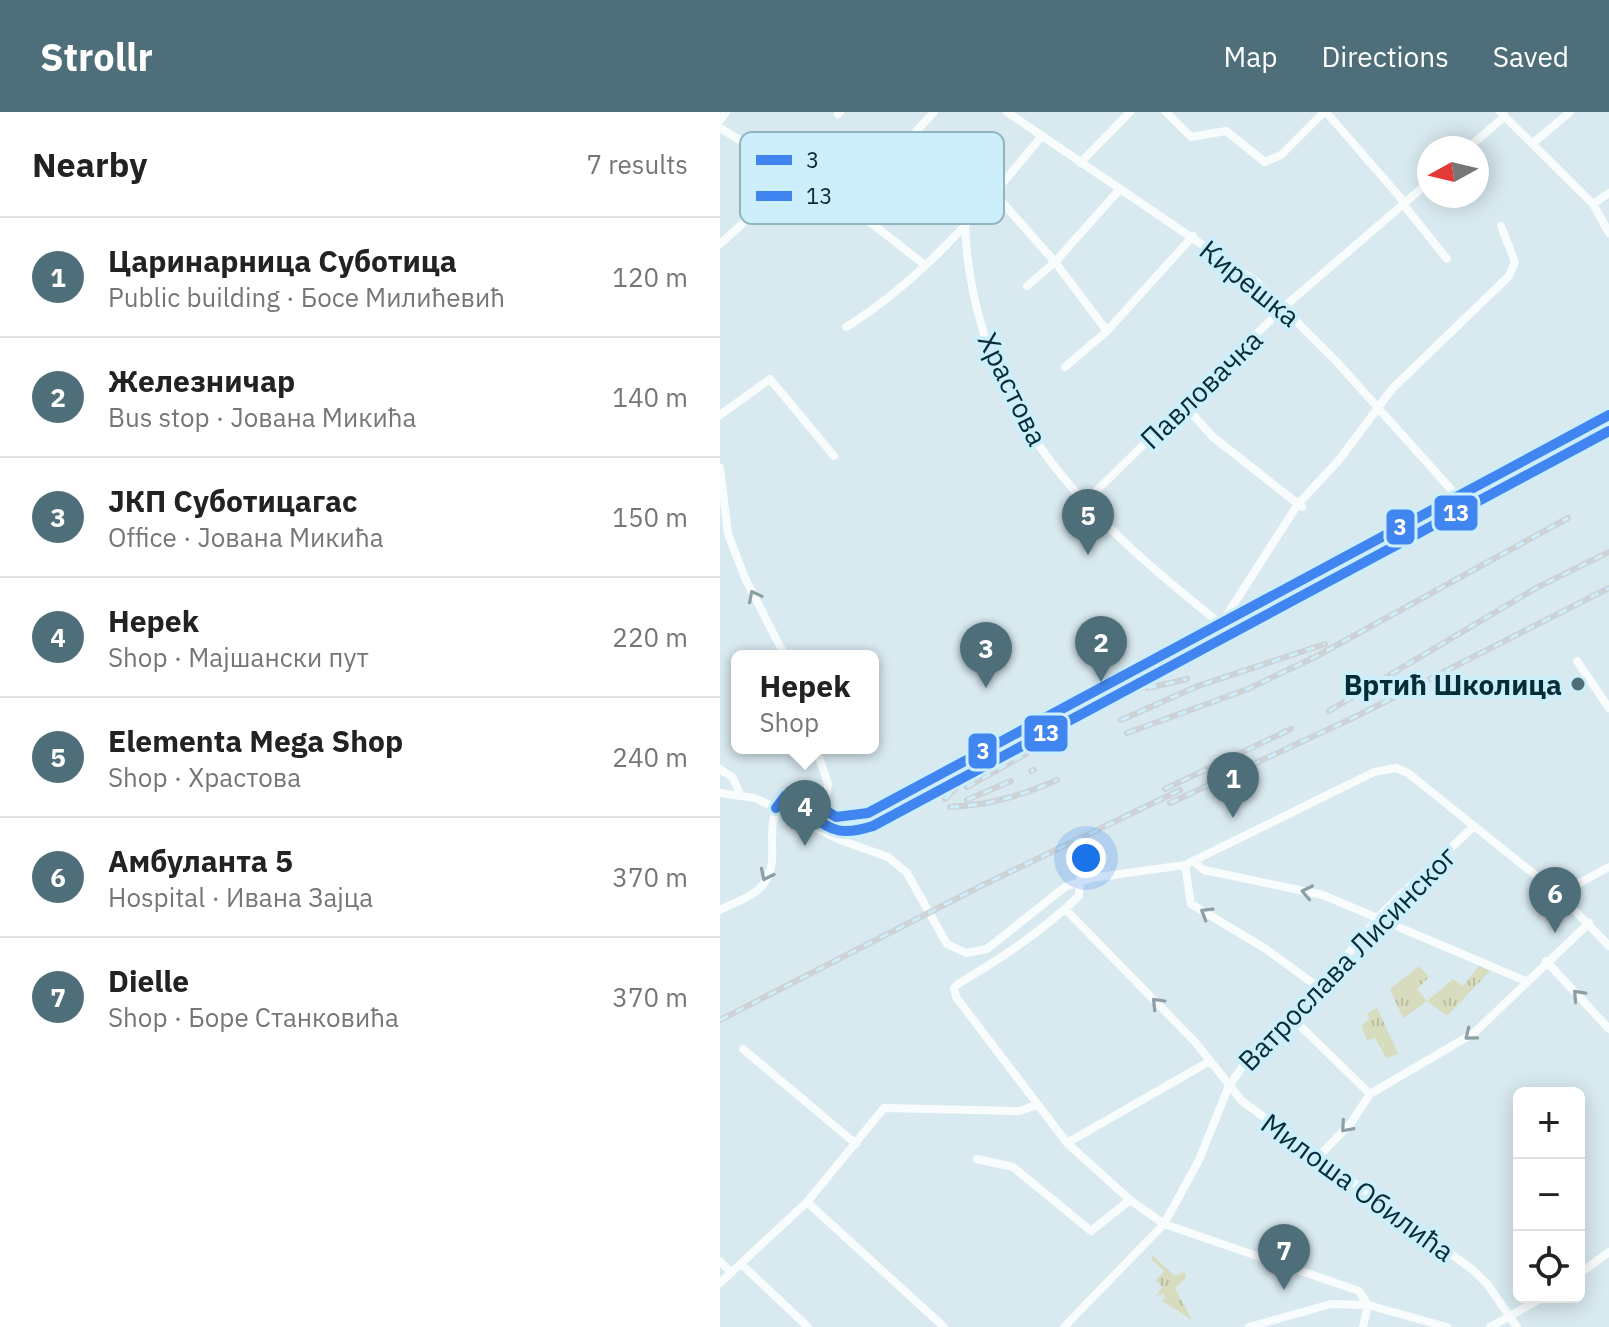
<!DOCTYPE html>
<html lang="en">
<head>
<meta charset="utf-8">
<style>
	body { margin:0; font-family:"IBM Plex Sans",sans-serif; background:#f6f6f6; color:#222 }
	.controls { position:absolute; right:24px; bottom:24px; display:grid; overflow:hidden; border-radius:12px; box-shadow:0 4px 20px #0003 }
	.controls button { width:72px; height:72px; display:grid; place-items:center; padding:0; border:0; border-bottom:2px solid #e0e0e0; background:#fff; color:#222; font:40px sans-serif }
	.compass { position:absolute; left:697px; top:24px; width:72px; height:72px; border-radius:50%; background:#fff; box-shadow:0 4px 20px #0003; rotate:262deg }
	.you { position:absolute; left:366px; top:746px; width:28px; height:28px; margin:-20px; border:6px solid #fff; border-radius:50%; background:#1a73e8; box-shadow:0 0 0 12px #1a73e833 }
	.badge { display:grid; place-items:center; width:52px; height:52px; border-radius:50%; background:#4e6f79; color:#fff; font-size:26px; font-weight:700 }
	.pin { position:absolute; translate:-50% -66px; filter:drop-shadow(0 2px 4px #0008) }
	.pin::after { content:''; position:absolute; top:42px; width:28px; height:24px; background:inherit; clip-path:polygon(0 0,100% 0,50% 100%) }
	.popup { position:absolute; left:11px; top:538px; width:148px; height:104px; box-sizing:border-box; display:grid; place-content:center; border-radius:12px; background:#fff; filter:drop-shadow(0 2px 6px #0005); font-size:26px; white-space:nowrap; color:#767676 }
	.popup b { font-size:30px; color:#222 }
	.popup::after { content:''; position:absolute; left:50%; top:100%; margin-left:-16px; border:16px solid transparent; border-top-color:#fff }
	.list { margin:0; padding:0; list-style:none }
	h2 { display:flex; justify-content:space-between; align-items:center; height:104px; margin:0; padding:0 32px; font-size:34px }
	h2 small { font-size:26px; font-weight:400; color:#767676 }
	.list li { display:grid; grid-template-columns:52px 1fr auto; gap:24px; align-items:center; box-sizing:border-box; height:120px; padding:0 32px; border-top:2px solid #e0e0e0 }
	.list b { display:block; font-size:30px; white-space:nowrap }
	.list p { margin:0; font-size:26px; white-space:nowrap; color:#767676 }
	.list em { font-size:26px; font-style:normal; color:#767676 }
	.icon { flex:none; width:44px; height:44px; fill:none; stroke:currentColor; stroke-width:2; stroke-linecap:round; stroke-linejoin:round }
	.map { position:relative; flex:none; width:889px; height:1215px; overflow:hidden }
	header { display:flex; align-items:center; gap:48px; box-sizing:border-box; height:112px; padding:0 40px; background:#4e6f79; color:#fff }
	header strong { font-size:38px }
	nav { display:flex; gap:44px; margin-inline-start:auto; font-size:28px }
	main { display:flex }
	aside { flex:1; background:#fff }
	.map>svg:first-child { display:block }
	.grass { fill:url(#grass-tufts) }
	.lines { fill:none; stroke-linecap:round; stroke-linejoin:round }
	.minor { stroke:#f9fcfd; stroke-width:8 }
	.rail-casing { stroke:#ccd2d5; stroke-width:6 }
	.rail { stroke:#cdeefb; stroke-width:3; stroke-dasharray:9; stroke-linecap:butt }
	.bus-1-casing { stroke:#cdeefb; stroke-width:16 }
	.bus-2-casing { stroke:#cdeefb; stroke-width:16 }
	.bus-1 { stroke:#4186f0; stroke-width:10 }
	.bus-2 { stroke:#4186f0; stroke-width:10 }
	.oneway { stroke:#8b9fa5 }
	.poi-dot { fill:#4e6f79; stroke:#cdeefb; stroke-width:3 }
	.labels { text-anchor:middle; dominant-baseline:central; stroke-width:8; stroke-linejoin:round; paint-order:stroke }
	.street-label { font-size:28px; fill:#042d39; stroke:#cdeefb }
	.poi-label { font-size:28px; font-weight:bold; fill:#042d39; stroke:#cdeefb; text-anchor:end }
	.key { fill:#cdeefb; stroke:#91b4c1; stroke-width:2 }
	.key-label { font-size:22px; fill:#042d39 }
	.line-badge { stroke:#cdeefb; stroke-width:3 }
	.badge-label { font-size:22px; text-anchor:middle; font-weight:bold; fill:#fff }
</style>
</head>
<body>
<header>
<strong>Strollr</strong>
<nav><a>Map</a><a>Directions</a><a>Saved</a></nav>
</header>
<main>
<aside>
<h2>Nearby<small>7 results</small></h2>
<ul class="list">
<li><span class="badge">1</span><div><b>Царинарница Суботица</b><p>Public building · Босе Милићевић</p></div><em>120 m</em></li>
<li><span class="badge">2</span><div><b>Железничар</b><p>Bus stop · Јована Микића</p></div><em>140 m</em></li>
<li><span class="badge">3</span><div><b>ЈКП Суботицагас</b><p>Office · Јована Микића</p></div><em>150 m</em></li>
<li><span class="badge">4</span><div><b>Hepek</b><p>Shop · Мајшански пут</p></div><em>220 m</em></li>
<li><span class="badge">5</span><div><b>Elementa Mega Shop</b><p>Shop · Храстова</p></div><em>240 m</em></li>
<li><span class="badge">6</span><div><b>Амбуланта 5</b><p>Hospital · Ивана Зајца</p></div><em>370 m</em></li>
<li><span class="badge">7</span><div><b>Dielle</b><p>Shop · Боре Станковића</p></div><em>370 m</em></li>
</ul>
</aside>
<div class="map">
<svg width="889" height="1215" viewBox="0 0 889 1215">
	<defs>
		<pattern id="grass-tufts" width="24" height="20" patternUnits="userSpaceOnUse" patternTransform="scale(2)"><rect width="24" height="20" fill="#d8dcbe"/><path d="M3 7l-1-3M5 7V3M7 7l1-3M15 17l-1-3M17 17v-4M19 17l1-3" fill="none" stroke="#b8bda4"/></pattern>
	</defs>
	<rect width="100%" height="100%" fill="#d8e9f0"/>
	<path class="grass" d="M699 854 709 865 697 877 707 889 733 867 743 874 759 854 770 859 727 904 707 889 683 906 670 877Z
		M657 895 678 942 666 946 655 926 647 928 641 914 649 907 647 902Z
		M433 1144 455 1164 464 1160 466 1166 455 1176 472 1208 442 1189 446 1185 443 1182 436 1184 442 1175 436 1168 444 1159 431 1147Z"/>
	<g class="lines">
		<path class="minor" d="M287 0 537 170 616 249 737 384
			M446 0 471 25 506 19 545 50 561 43 604 0
			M606 0 685 91
			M780 0 873 92 889 121
			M118 2 120 0
			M0 8 6 0
			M0 16 128 93 205 153
			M813 31 850 0
			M748 36 785 4
			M243 47C245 83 243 120 249 156 273 320 378 414 501 512L578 392 619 348 672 277 789 164 795 150 781 114
			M244 47 335 150 387 219
			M360 51 410 0
			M683 92 727 147
			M873 92 889 81
			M128 93 214 0
			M0 132 54 83 70 58
			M307 174 335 150 400 77
			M126 215C203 168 264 94 321 25
			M345 255 387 219 473 124
			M464 293 493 325 582 395
			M0 303 50 267 114 344
			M0 356 8 422 25 466 65 544
			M364 391 565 194 709 70
			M857 549 889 596
			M96 636 108 672 104 700
			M0 657 13 666 20 682
			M0 681 35 686 120 728 168 745 187 761 227 832 246 841 267 837 345 775 371 766 465 753 654 660 676 656 688 661 839 782 889 834
			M473 749 484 758 603 783 806 869
			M465 753 471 792 546 837 598 875
			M360 768 359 784C321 820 282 846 238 872L234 876 236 885 347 1031 410 1088 444 1112 639 1179 648 1193
			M839 782 889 755
			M345 797 476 931 522 989 753 1158 768 1173 797 1215
			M0 798C12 791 29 787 39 777 68 749 35 711 69 681 99 674 97 720 148 701L889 303
			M826 849 889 917
			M568 902 650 982
			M23 937 136 1032
			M347 1031 490 949
			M599 1044 631 1011 650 982 754 921 869 811
			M257 1047 293 1055 371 1119 410 1088
			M87 1090 224 1215
			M0 1149 11 1161
			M21 1152 88 1215
			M859 1162 889 1140
			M0 1171 87 1090 164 996 300 999 316 993
			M344 1215 444 1112 479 1048 508 976 531 942 611 862 664 799 753 715
			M529 1215 611 1192 648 1193 727 1215
			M643 1215 648 1193
			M770 1215 824 1185"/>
		<defs>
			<path id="rail" d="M428 576 467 567
				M609 599 816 476 889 440
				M401 608 478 574 605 532
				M407 621 528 577 597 544 848 406
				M311 659 314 658
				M247 675 306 642
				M445 677 571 617
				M225 687C240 673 254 656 270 644 319 609 379 586 436 572
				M247 688 291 669
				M450 691 637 604 889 476
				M230 695C270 693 300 684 337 668
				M0 908 261 774 460 678"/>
		</defs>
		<use href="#rail" class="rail-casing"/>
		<use href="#rail" class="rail"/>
		<defs>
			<path id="bus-1" d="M56 696 66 683 77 680 116 705 148 701 889 303"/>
			<path id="bus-2" d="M67 705 76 695C109 713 112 727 153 714L889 319"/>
		</defs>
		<use href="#bus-1" class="bus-1-casing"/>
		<use href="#bus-2" class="bus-2-casing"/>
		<use href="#bus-1" class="bus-1"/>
		<use href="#bus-2" class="bus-2"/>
	</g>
	<defs><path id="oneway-chevron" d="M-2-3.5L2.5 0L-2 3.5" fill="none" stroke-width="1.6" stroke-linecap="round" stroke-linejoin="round" transform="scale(2)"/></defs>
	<g class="oneway">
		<use href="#oneway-chevron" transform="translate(34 484) rotate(-117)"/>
		<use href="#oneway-chevron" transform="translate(46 763) rotate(116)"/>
		<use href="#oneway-chevron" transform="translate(587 780) rotate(-168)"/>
		<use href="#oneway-chevron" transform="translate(486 801) rotate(-149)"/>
		<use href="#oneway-chevron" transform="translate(858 883) rotate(-133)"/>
		<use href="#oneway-chevron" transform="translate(437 891) rotate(-134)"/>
		<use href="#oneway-chevron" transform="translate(750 923) rotate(141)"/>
		<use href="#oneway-chevron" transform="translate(626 1015) rotate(131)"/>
	</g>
	<circle class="poi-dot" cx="858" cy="572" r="8"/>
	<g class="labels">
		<g class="street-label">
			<text transform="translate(530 171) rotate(39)">Кирешка</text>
			<text transform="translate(293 277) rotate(64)">Храстова</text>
			<text transform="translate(481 277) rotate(-44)">Павловачка</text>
			<text transform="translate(627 846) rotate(-46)">Ватрослава Лисинског</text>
			<text transform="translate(638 1075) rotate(36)">Милоша Обилића</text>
		</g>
		<g class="poi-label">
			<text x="842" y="572">Вртић Школица</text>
		</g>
	</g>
	<rect x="20" y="20" width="264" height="92" rx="12" class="key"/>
	<rect x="36" y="43" width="36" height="10" fill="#4186f0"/>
	<rect x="36" y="79" width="36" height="10" fill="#4186f0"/>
	<g class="key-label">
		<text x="86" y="56">3</text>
		<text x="86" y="92">13</text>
	</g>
	<g class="line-badge">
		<rect x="713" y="382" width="46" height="38" rx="8" fill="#4186f0"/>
		<rect x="665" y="396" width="31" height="38" rx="8" fill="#4186f0"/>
		<rect x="303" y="602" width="46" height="39" rx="8" fill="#4186f0"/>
		<rect x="247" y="620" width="31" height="38" rx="8" fill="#4186f0"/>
	</g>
	<g class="badge-label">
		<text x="736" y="409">13</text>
		<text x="680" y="423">3</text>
		<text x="326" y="629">13</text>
		<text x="263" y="647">3</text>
	</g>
</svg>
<div class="controls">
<button>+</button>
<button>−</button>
<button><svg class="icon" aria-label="locate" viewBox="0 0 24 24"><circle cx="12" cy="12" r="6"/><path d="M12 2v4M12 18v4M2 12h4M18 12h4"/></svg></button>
</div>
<svg class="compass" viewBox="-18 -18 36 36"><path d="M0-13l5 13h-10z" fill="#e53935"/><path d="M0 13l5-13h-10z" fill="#767676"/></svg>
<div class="you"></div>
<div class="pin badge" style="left:513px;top:706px">1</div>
<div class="pin badge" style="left:381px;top:570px">2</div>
<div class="pin badge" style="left:266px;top:576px">3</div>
<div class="pin badge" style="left:85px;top:734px">4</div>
<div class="popup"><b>Hepek</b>Shop</div>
<div class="pin badge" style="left:368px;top:443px">5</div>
<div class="pin badge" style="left:835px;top:821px">6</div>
<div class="pin badge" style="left:564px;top:1178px">7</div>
</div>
</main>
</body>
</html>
